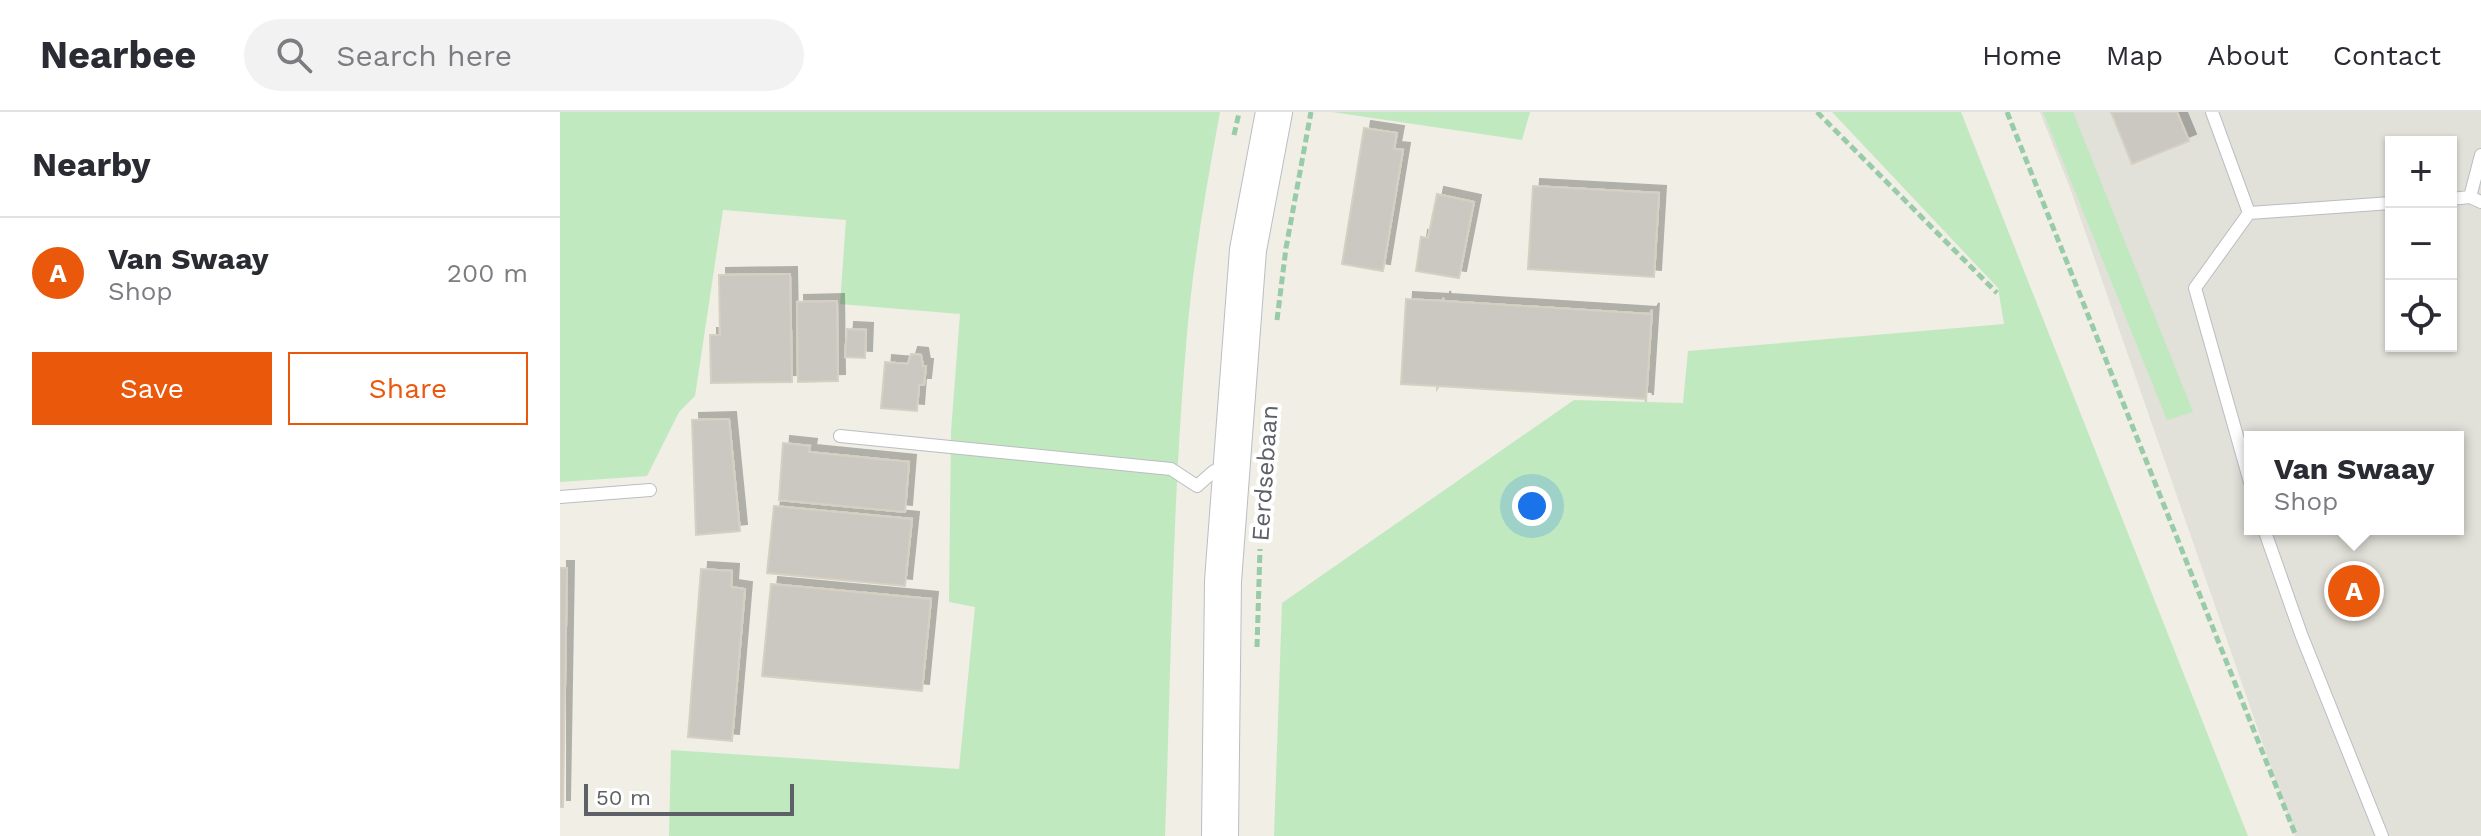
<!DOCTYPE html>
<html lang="en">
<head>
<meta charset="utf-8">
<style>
	body { margin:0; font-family:"Work Sans",sans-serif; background:#f2f2f3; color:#2b2b33 }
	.controls { position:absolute; right:24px; top:24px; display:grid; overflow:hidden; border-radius:0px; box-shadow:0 2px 6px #0004 }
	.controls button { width:72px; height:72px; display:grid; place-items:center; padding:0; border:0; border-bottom:2px solid #e1e1e2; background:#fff; color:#2b2b33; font:40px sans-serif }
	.scale { position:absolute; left:24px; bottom:20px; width:210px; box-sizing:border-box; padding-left:8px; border:4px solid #5d6167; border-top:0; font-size:22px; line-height:28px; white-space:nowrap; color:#5d6167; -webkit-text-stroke:6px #fff; paint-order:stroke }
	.you { position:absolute; left:972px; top:394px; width:28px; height:28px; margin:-20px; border:6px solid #fff; border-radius:50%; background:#1a73e8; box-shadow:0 0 0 12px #1a73e833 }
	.badge { display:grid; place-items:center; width:52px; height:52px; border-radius:50%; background:#ea580c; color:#fff; font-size:26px; font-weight:700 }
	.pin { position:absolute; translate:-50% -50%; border:4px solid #fff; box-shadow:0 2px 8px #0006 }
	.popup { position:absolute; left:1684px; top:319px; width:220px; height:104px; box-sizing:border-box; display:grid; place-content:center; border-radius:0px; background:#fff; filter:drop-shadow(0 2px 6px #0005); font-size:26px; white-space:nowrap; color:#7c7c81 }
	.popup b { font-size:30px; color:#2b2b33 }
	.popup::after { content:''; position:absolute; left:50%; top:100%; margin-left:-16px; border:16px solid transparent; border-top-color:#fff }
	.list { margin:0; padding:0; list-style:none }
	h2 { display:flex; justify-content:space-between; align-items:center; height:104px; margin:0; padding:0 32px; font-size:34px }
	h2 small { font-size:26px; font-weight:400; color:#7c7c81 }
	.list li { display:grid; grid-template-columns:52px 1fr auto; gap:24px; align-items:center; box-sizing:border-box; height:112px; padding:0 32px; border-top:2px solid #e1e1e2 }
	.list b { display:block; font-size:30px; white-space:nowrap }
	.list p { margin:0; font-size:26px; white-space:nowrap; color:#7c7c81 }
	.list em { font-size:26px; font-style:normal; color:#7c7c81 }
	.actions { display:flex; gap:16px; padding:24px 32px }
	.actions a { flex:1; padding:18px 0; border:2px solid #ea580c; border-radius:0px; text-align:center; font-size:28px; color:#ea580c }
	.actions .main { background:#ea580c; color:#fff }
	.icon { flex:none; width:44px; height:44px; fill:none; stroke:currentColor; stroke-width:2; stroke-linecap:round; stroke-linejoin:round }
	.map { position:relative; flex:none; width:1921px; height:724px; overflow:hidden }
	header { display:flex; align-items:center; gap:48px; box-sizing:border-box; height:112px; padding:0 40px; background:#fff; border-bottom:2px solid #e1e1e2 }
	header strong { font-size:38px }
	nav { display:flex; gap:44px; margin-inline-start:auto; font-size:28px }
	.search { width:560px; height:72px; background:#f2f2f3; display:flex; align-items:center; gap:20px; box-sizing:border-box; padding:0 28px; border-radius:44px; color:#7c7c81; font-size:30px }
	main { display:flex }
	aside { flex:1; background:#fff }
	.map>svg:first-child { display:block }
	.industrial { fill:#e1e0d9; fill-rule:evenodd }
	.green { fill:#c0e9c0 }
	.building { fill:#cbc8c2; stroke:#d6d0c3; stroke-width:2; filter:url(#shadow) }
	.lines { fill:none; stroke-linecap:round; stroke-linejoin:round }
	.lane-casing { stroke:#babdc2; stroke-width:14 }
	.secondary-casing { stroke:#babec4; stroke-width:38 }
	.path { stroke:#98cba8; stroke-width:5; stroke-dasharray:8 4; stroke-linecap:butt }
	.lane { stroke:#fff; stroke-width:12 }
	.secondary { stroke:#fff; stroke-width:36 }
	.labels { text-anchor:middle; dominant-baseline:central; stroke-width:8; stroke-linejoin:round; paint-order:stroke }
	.street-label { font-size:24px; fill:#5d6167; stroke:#fff }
</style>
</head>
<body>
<header>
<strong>Nearbee</strong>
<div class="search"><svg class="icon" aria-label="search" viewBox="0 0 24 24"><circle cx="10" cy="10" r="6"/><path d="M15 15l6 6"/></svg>Search here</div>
<nav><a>Home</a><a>Map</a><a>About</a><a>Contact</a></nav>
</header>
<main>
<aside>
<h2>Nearby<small></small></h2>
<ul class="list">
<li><span class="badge">A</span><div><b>Van Swaay</b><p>Shop</p></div><em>200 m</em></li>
</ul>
<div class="actions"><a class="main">Save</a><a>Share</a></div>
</aside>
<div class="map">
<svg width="1921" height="724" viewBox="0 0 1921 724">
	<defs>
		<filter id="shadow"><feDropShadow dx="7" dy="-7" stdDeviation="0" flood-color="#0004"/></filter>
	</defs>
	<rect width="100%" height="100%" fill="#f0eee5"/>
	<path class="industrial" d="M1480 0H1921V724H1735L1510 76ZM1831 30H1891V234H1831ZM1690 325H1898V417H1690Z"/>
	<path class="green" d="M0 0H660C646 77 632 155 626 234 612 397 611 561 605 724H109L111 638 399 657 415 495 389 490 391 320 400 202 280 192 286 108 163 98 135 284 119 300 87 364 0 370Z
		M772 0H970L962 28Z
		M1272 0H1401L1688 724H714L722 491 1014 288 1123 291 1128 239 1444 212 1438 176Z
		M1483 0H1513L1633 300 1607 308Z"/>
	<path class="building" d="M1551 0H1617L1629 29 1572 52Z
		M804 16 837 21 834 37 843 38 823 159 782 152Z
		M973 74 1099 81 1094 165 968 157Z
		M877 82 914 90 899 166 856 159 861 125 868 126Z
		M230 162 232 270 151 271 150 223H160L159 163Z
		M883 186 884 189 1090 202 1092 198 1086 290 1085 287 879 274 877 277V274L841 272 846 187 883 189Z
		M277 189 278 269 238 270 237 190Z
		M287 217 306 218 305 246 285 245Z
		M351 242 361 243 363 254H366L364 273H359L357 299 321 296 325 250 348 252Z
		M169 307 180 419 136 423 132 308Z
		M223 331 250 334 249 340 349 350 345 400 219 388Z
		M214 394 352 407 345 474 207 461Z
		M0 456H7L3 695H0Z
		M141 457 172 459 171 475 185 477 172 629 128 625Z
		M211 472 371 487 362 579 202 564Z"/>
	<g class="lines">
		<defs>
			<path id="lane" d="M1652 0 1689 101
				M1910 85 1921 43
				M1891 87 1910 85 1921 90
				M1689 101 1635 176 1690 370
				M1689 101 1831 91
				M280 324 611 357 637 374 654 359 668 361
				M0 385 90 378
				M1704 417 1741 522 1822 724"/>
			<path id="secondary" d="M660 724 663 469 688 138 714 0"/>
		</defs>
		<use href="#lane" class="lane-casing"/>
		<use href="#secondary" class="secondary-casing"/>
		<path class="path" d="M1257 0 1437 181
			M1447 0 1736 724
			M674 23 679 1
			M717 208 726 136 751 0
			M697 535 700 437"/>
		<use href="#lane" class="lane"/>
		<use href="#secondary" class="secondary"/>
	</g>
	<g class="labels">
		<g class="street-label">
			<text transform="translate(705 361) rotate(-86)">Eerdsebaan</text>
		</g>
	</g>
</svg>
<div class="controls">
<button>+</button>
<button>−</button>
<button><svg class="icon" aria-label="locate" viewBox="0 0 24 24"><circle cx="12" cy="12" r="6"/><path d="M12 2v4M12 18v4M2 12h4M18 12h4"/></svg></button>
</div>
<div class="scale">50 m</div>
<div class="you"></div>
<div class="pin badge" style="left:1794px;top:479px">A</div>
<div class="popup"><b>Van Swaay</b>Shop</div>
</div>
</main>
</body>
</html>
